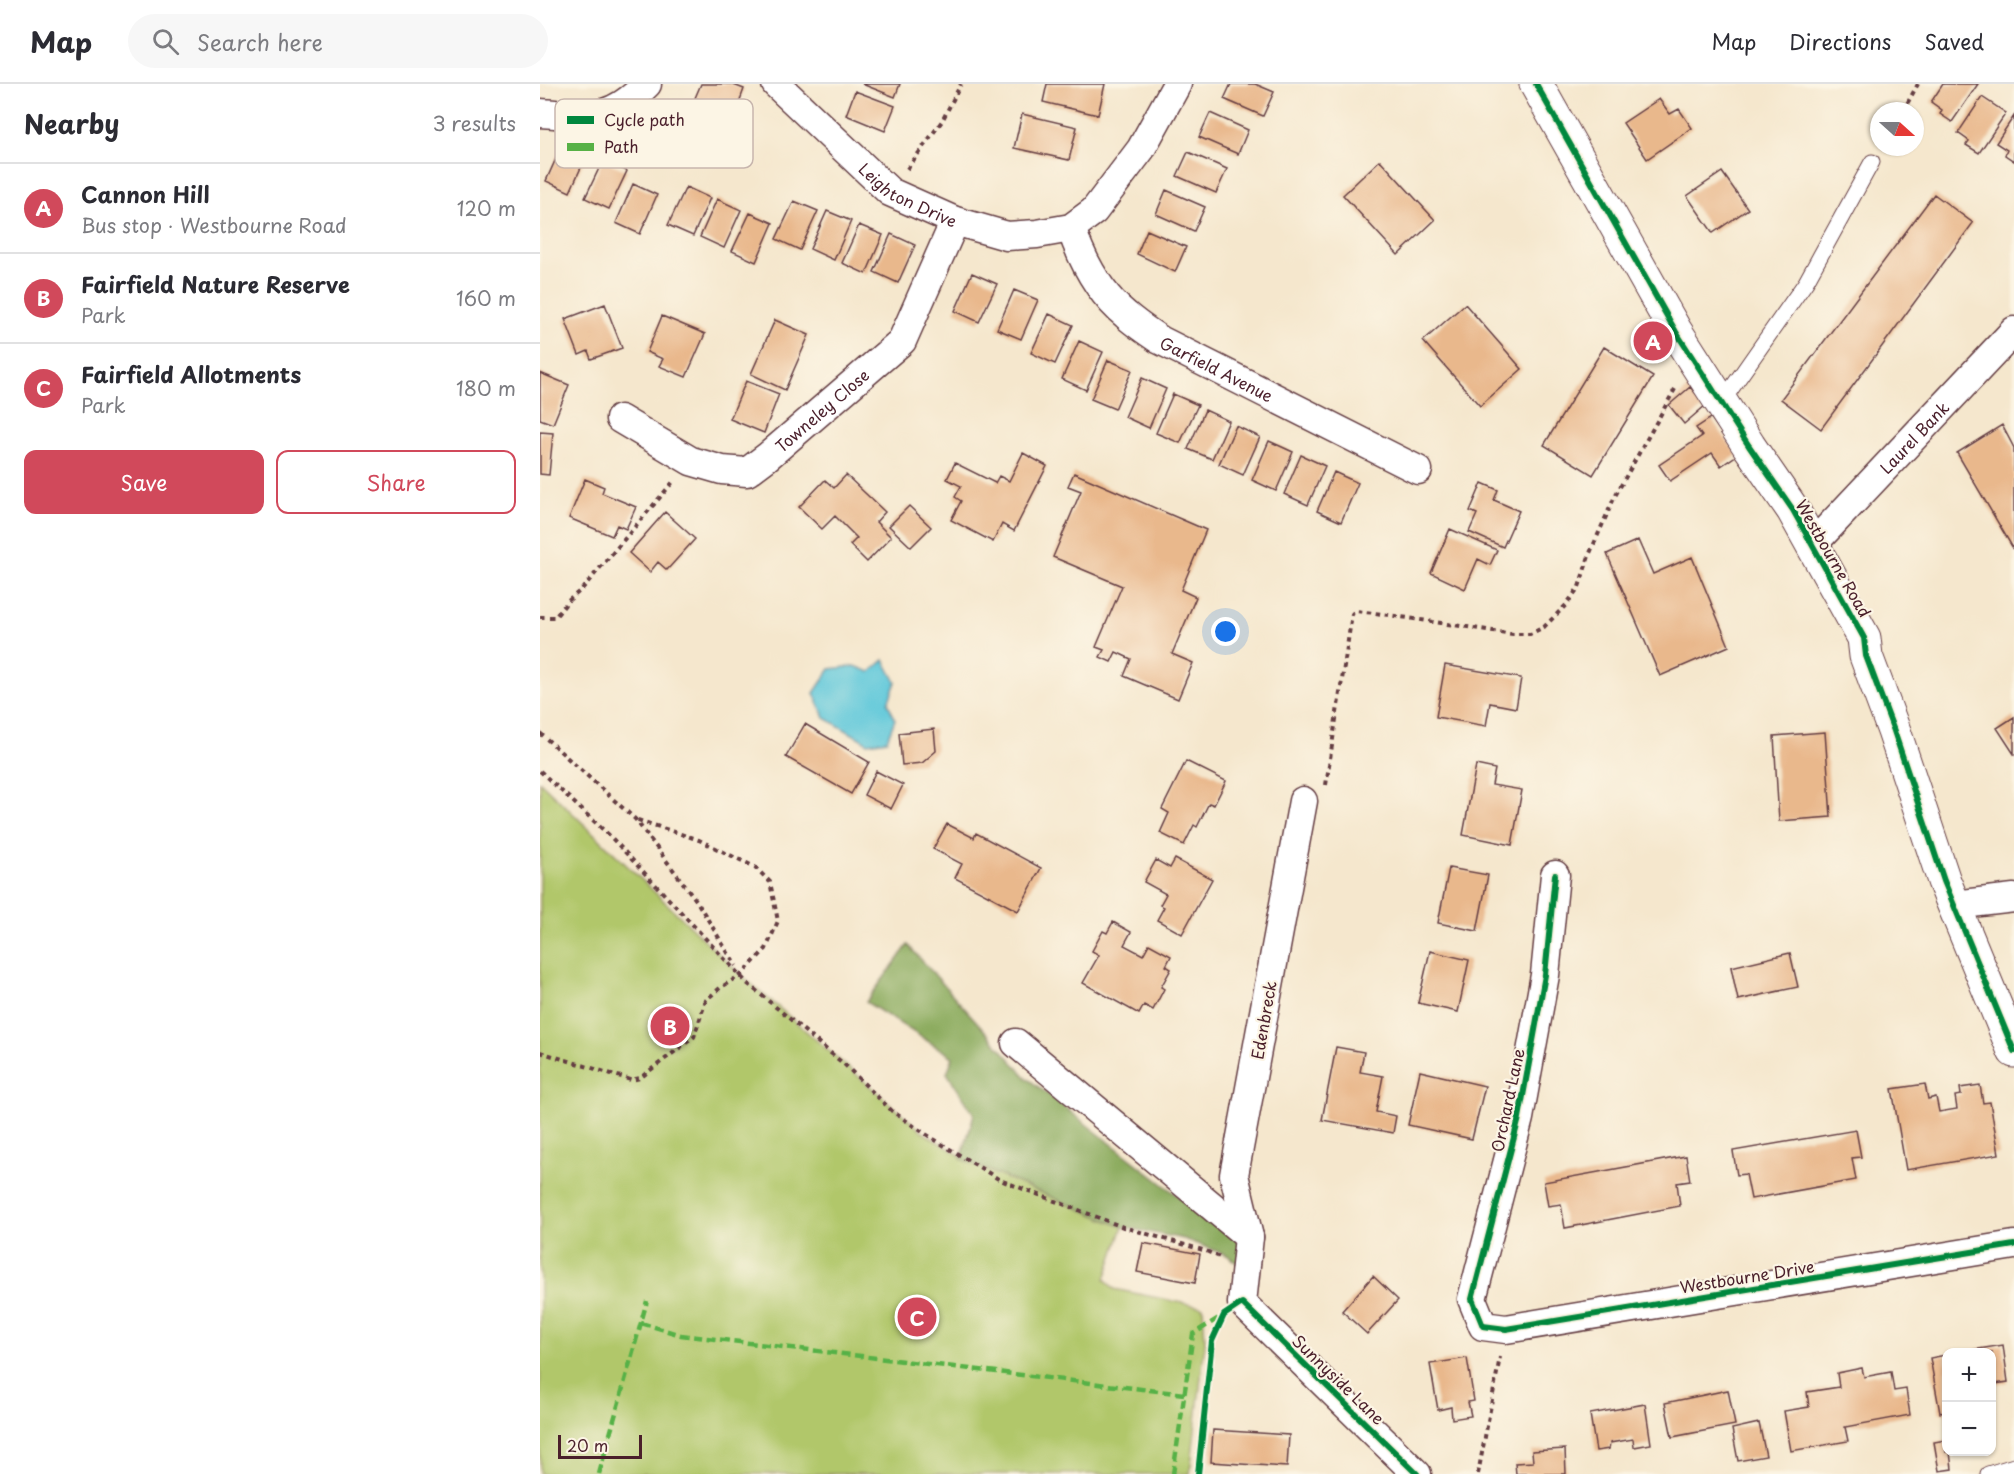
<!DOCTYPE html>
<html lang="en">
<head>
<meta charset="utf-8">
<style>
	body { margin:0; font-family:"Playpen Sans",sans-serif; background:#f7f7f7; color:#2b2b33 }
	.controls { position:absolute; right:18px; bottom:18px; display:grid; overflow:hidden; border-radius:12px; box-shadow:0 2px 4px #0004 }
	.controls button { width:54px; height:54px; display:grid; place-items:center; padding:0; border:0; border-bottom:2px solid #e1e1e2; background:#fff; color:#2b2b33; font:30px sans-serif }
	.compass { position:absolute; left:1330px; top:18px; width:54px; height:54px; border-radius:50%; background:#fff; box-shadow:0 2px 4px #0004; rotate:111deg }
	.scale { position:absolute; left:18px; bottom:15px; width:84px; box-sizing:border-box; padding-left:6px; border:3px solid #4a1f2b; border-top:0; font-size:16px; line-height:21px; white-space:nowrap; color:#4a1f2b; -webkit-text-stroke:4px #fcf5e5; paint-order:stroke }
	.you { position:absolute; left:686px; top:548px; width:21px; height:21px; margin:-15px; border:4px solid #fff; border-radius:50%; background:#1a73e8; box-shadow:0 0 0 9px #1a73e833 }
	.badge { display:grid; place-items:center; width:39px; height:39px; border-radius:50%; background:#d1495b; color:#fff; font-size:20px; font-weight:700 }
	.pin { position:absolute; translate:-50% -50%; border:3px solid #fff; box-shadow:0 2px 6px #0006 }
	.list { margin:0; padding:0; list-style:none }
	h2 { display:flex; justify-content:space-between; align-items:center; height:78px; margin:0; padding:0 24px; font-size:26px }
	h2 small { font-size:20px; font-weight:400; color:#7c7c81 }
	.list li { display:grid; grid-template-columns:39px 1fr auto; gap:18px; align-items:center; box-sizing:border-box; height:90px; padding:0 24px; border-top:2px solid #e1e1e2 }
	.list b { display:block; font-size:22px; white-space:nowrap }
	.list p { margin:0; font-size:20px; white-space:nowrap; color:#7c7c81 }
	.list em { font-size:20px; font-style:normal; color:#7c7c81 }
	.actions { display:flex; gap:12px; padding:18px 24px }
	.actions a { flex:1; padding:14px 0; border:2px solid #d1495b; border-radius:12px; text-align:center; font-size:21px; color:#d1495b }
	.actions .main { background:#d1495b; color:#fff }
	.icon { flex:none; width:33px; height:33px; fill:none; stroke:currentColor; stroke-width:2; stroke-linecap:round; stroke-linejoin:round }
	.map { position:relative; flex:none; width:1474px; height:1390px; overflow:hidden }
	header { display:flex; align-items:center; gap:36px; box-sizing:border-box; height:84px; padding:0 30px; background:#fff; border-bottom:2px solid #e1e1e2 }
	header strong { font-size:28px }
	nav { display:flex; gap:33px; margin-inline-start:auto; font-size:21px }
	.search { width:420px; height:54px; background:#f7f7f7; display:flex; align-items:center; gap:15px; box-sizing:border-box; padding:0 21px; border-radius:33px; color:#7c7c81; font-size:22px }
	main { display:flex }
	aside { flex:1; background:#fff }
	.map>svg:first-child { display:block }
	.green { fill:#b1c76b; stroke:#7e734b; stroke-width:1.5 }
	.forest { fill:#8cac5f; stroke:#6b6645; stroke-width:1.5 }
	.water { fill:#5fc8da; stroke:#547482; stroke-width:1.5 }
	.building { fill:#e9b88c }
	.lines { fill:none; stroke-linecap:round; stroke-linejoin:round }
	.service-casing { stroke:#643d43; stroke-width:17 }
	.minor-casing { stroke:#643d43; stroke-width:31 }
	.tertiary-casing { stroke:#643d43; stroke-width:35 }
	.path { stroke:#643d43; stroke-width:4; stroke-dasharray:4.5 4.5; stroke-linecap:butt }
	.service { stroke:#fff; stroke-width:15 }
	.minor { stroke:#fff; stroke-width:28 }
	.tertiary { stroke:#fff; stroke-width:33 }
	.quiet { stroke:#57b146; stroke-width:4.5; stroke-dasharray:9 4.5; stroke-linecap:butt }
	.cycleway-casing { stroke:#fcf5e5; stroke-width:10 }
	.cycleway { stroke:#00873e; stroke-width:6 }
	.labels { text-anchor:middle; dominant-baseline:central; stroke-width:4.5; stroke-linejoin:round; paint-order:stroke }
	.street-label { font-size:16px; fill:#4a1f2b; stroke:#fcf5e5 }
	.key { fill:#fcf5e5; stroke:#c7b5ad; stroke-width:1.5 }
	.key-label { font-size:16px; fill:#4a1f2b }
</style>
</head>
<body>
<header>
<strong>Map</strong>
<div class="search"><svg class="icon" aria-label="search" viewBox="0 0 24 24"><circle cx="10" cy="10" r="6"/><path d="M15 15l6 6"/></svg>Search here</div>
<nav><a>Map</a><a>Directions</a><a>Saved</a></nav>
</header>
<main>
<aside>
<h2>Nearby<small>3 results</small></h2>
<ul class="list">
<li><span class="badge">A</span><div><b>Cannon Hill</b><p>Bus stop · Westbourne Road</p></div><em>120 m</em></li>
<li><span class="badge">B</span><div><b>Fairfield Nature Reserve</b><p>Park</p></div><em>160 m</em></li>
<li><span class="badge">C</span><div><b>Fairfield Allotments</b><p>Park</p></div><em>180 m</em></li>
</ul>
<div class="actions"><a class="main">Save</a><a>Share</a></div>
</aside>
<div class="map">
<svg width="1474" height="1390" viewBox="0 0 1474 1390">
	<rect width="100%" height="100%" fill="#fcf5e5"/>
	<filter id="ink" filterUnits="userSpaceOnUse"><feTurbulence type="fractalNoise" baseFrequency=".0167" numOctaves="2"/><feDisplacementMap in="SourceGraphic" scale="12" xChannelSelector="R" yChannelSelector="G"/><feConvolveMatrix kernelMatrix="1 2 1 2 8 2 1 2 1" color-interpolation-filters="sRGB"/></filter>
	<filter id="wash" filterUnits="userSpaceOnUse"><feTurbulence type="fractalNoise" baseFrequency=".008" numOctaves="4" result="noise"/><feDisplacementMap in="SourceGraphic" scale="24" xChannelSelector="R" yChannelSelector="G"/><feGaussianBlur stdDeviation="1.35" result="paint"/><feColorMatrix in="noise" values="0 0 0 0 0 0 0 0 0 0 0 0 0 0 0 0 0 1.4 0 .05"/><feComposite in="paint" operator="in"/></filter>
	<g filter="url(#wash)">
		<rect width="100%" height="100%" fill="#f5e7cd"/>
		<path class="green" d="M0 698 201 891 384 1049 437 1082 583 1143 565 1195 574 1205 663 1223 665 1258 650 1390H0Z"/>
		<path class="forest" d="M368 861 487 994 687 1150 709 1153 705 1186 687 1171 644 1155 583 1143 421 1075 434 1030 407 989 413 973 326 918Z"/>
		<path class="water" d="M344 576 356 598 348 619 355 635 347 656 328 659 285 634 274 609 290 585 315 582 330 588Z"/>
		<g id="blocks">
			<path class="building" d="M161 0H191L204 5 195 30 155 14Z
				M322 0H360L355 13Z
				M507 0H565L558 31 503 18Z
				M691 0H715L734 8 723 32 684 15Z
				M1403 0H1438L1412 38 1400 30 1402 26 1391 18Z
				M315 7 355 22 345 47 306 31Z
				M1442 13 1466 29 1439 69 1426 61 1429 57 1418 49Z
				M1119 15 1130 30 1139 25 1152 44 1107 75 1083 39Z
				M670 29 708 46 698 70 659 53Z
				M482 30 537 43 529 76 474 64Z
				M1474 32V77L1465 71 1467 66 1456 59Z
				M23 59 47 70 30 108 6 97Z
				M648 68 687 85 676 109 637 92Z
				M63 76 87 87 69 125 45 114Z
				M840 76 895 136 858 171 803 111Z
				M1182 88 1208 125 1173 149 1147 112Z
				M93 100 117 111 100 150 76 139Z
				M146 103 170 114 153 152 128 141Z
				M626 106 665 123 654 147 616 130Z
				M1394 110 1433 139 1281 345 1241 315Z
				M177 115 201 126 184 164 160 153Z
				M254 117 278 127 260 166 236 155Z
				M287 127 311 137 294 176 270 165Z
				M210 129 233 139 216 178 192 167Z
				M319 141 343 151 326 190 302 179Z
				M607 146 646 163 635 188 597 170Z
				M351 150 375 161 358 199 334 188Z
				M432 189 457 200 439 238 415 227Z
				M474 206 498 216 481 255 457 245Z
				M65 220 82 264 51 275 48 267 39 271 25 235Z
				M925 220 982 285 940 322 883 257Z
				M509 230 533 241 515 280 491 269Z
				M122 232 165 250 146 293 119 282 123 275 107 268Z
				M235 236 269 251 245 306 211 290Z
				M539 257 563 268 546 306 522 295Z
				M1064 263 1113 293 1053 391 1004 361Z
				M568 276 592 286 575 325 551 315Z
				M0 289 29 301 13 340 0 335Z
				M602 294 626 305 609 344 585 333Z
				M206 297 239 310 224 349 190 335Z
				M1150 303 1166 321 1144 340 1129 321Z
				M633 310 658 321 640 359 616 349Z
				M665 326 689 337 672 375 648 365Z
				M1171 334 1197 371 1181 382 1172 369 1130 397 1119 381 1162 352 1156 344Z
				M1462 341 1474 364V466L1417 369Z
				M696 342 720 353 703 391 679 380Z
				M0 348 13 349 9 391 0 390Z
				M729 357 753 368 736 407 712 396Z
				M483 369 507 382 474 447 462 440 453 458 411 436 421 417 415 413 421 402 407 395 415 379 455 399 459 392 469 397Z
				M761 371 785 382 768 421 744 410Z
				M794 388 818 399 801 438 777 427Z
				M534 389 666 446 641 506 656 513 632 570 653 579 638 615 584 592 591 575 576 568 571 578 560 573 564 566 556 563 582 502 513 473 541 407 528 402Z
				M306 391 345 428 336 438 351 453 327 478 310 461 317 454 295 432 282 445 259 423 285 396 294 404Z
				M45 395 64 403 62 409 96 423 86 445 77 441 72 452 29 434Z
				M942 399 958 406 954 416 979 427 963 463 929 448 937 430 930 427Z
				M369 422 391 443 371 463 349 442Z
				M125 428 155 455 127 486 118 478 110 488 89 469Z
				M910 445 957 466 950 481 938 475 925 505 891 489Z
				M1098 456 1113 490 1152 473 1189 562 1120 592 1067 470Z
				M905 581 981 594 976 624 950 619 946 642 896 633Z
				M1474 633V670L1457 644Z
				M265 640 329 678 311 710 246 673Z
				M394 645 396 667 382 679 362 681 359 649Z
				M1285 648 1291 733 1239 737 1234 652Z
				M646 677 686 697 674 721 669 719 657 743 654 741 644 761 620 749 629 729 622 725Z
				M936 681 955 685 952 701 982 706 972 761 923 751Z
				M336 687 363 701 351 725 324 711Z
				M407 740 434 754 436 749 501 784 478 827 415 794 422 780 393 765Z
				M635 775 672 795 642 850 617 836 624 823 620 821 626 810 604 798 616 776 630 784Z
				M909 784 948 791 937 847 898 839Z
				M573 838 591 848 584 861 603 871 609 860 631 872 626 882 631 885 621 903 624 905 613 926 604 921 599 930 543 899 559 871 552 867 563 847 567 849Z
				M890 867 929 876 918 928 878 919Z
				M1250 869 1258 903 1198 916 1191 883Z
				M796 963 824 968 820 988 843 992 836 1028 856 1032 853 1049 782 1036Z
				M880 987 945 1002 932 1055 868 1041Z
				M1385 1000 1388 1015 1396 1013 1399 1028 1417 1025 1415 1012 1421 1011 1420 1004 1440 1001 1443 1019 1450 1018 1459 1070 1366 1086 1352 1005Z
				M1316 1046 1321 1073 1312 1074 1316 1096 1211 1115 1206 1090 1197 1091 1193 1067Z
				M1146 1072 1150 1097 1137 1099 1140 1122 1025 1144 1021 1120 1008 1122 1004 1098Z
				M603 1159 660 1170 655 1199 597 1188Z
				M833 1192 858 1216 827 1250 802 1227Z
				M1463 1261 1468 1298 1455 1300 1456 1307 1452 1308V1268L1426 1267Z
				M1406 1271V1328L1400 1329 1390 1274Z
				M927 1274 934 1317 928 1318 931 1332 912 1335 911 1323 898 1326 890 1280Z
				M1322 1284 1324 1293 1351 1288 1354 1307 1366 1305 1370 1331 1305 1343 1308 1357 1251 1367 1244 1327 1269 1323 1267 1308 1299 1303 1297 1289Z
				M1188 1306 1195 1341 1132 1353 1125 1319Z
				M1105 1320 1111 1360 1094 1363 1093 1355 1070 1359 1069 1365 1056 1367 1050 1330Z
				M1219 1339 1226 1372 1198 1377 1192 1345Z
				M673 1346 749 1351 747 1383 671 1378Z
				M1406 1356V1368H1410L1412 1385 1399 1387 1394 1358Z
				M1025 1365 1026 1390H976L975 1379 993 1378 992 1367Z"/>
		</g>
	</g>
	<g filter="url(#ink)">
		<use href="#blocks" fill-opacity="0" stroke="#643d43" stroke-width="1.5"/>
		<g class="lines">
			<defs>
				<path id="service" d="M1182 318 1266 198 1332 78
					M1448 1390 1474 1382"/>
				<g id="minor">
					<path id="s1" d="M236 0 350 108 415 137 467 152 497 150 531 144 554 127 601 65 637 0"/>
					<path d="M0 29C51 32 68 39 107 0"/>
					<path id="s2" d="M531 144C542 176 559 209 586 231 596 240 608 248 620 256L878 386"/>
					<path id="s3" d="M80 335 151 377 182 386 207 388 227 373 362 257 415 137"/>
					<path id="s4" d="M1273 460 1474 247"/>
					<path d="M763 717 694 1091 709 1153 702 1219 877 1390"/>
					<path d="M1015 791 1005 891 979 1034 932 1215 943 1242 966 1245 1474 1161"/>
					<path d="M1414 821 1474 814"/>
					<path d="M476 959 709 1153"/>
				</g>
				<path id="tertiary" d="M996 0 1136 248 1209 362 1253 426 1324 554 1326 572 1354 647 1404 797 1474 967"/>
			</defs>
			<use href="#service" class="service-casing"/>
			<use href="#minor" class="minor-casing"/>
			<use href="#tertiary" class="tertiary-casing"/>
			<path class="path" d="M1363 27 1378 0
				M367 85 402 37 421 0
				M0 533H15L28 517 42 505 133 398
				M0 649 95 735 156 816 196 882
				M0 687 70 752 207 899 305 981 352 1027 384 1049 460 1096 583 1143 666 1167 680 1173
				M786 701 812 530 815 527 835 529 973 550H990L1004 543 1026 521 1039 503 1050 469 1075 412 1135 305
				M0 968 91 996 100 994 154 953 166 916 180 904 201 891 226 865 238 837 230 798 215 783 159 756 95 735
				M938 1390 960 1273"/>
			<use href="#service" class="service"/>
			<use href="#minor" class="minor"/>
			<use href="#tertiary" class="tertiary"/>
			<path class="quiet" d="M101 1239 141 1251 644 1310
				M59 1390 107 1217
				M633 1390 653 1250 682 1232"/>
			<defs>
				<path id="cycleway" d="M996 0 1136 248 1209 362 1253 426 1324 554 1326 572 1354 647 1404 797 1474 967
					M1015 791 1005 891 979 1034 932 1215 943 1242 966 1245 1474 1161
					M658 1390 672 1257 684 1231 702 1219 877 1390"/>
			</defs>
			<use href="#cycleway" class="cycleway-casing"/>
			<use href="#cycleway" class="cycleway"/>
		</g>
	</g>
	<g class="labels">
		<g class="street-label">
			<text stroke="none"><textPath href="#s1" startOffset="174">Leighton Drive</textPath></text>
			<text stroke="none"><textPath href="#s2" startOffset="210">Garfield Avenue</textPath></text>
			<text stroke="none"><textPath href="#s3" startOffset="237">Towneley Close</textPath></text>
			<text stroke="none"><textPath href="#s4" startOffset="147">Laurel Bank</textPath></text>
			<text transform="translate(1294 474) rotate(60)">Westbourne Road</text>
			<text transform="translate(723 936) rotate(-80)">Edenbreck</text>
			<text transform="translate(967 1016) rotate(-78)">Orchard Lane</text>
			<text transform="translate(1207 1192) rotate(-9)">Westbourne Drive</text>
			<text transform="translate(799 1295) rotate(44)">Sunnyside Lane</text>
		</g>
	</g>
	<rect x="15" y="15" width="198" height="69" rx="9" class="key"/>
	<rect x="27" y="32" width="27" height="8" fill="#00873e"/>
	<rect x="27" y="59" width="27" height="8" fill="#57b146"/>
	<g class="key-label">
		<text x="64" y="42">Cycle path</text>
		<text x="64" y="69">Path</text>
	</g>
</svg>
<div class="controls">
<button>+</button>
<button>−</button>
</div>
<svg class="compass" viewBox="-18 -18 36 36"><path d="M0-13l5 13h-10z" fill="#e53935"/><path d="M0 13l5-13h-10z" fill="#7c7c81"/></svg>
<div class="scale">20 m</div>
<div class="you"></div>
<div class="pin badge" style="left:1113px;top:257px">A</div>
<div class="pin badge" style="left:130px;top:942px">B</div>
<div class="pin badge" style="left:377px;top:1233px">C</div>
</div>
</main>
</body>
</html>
